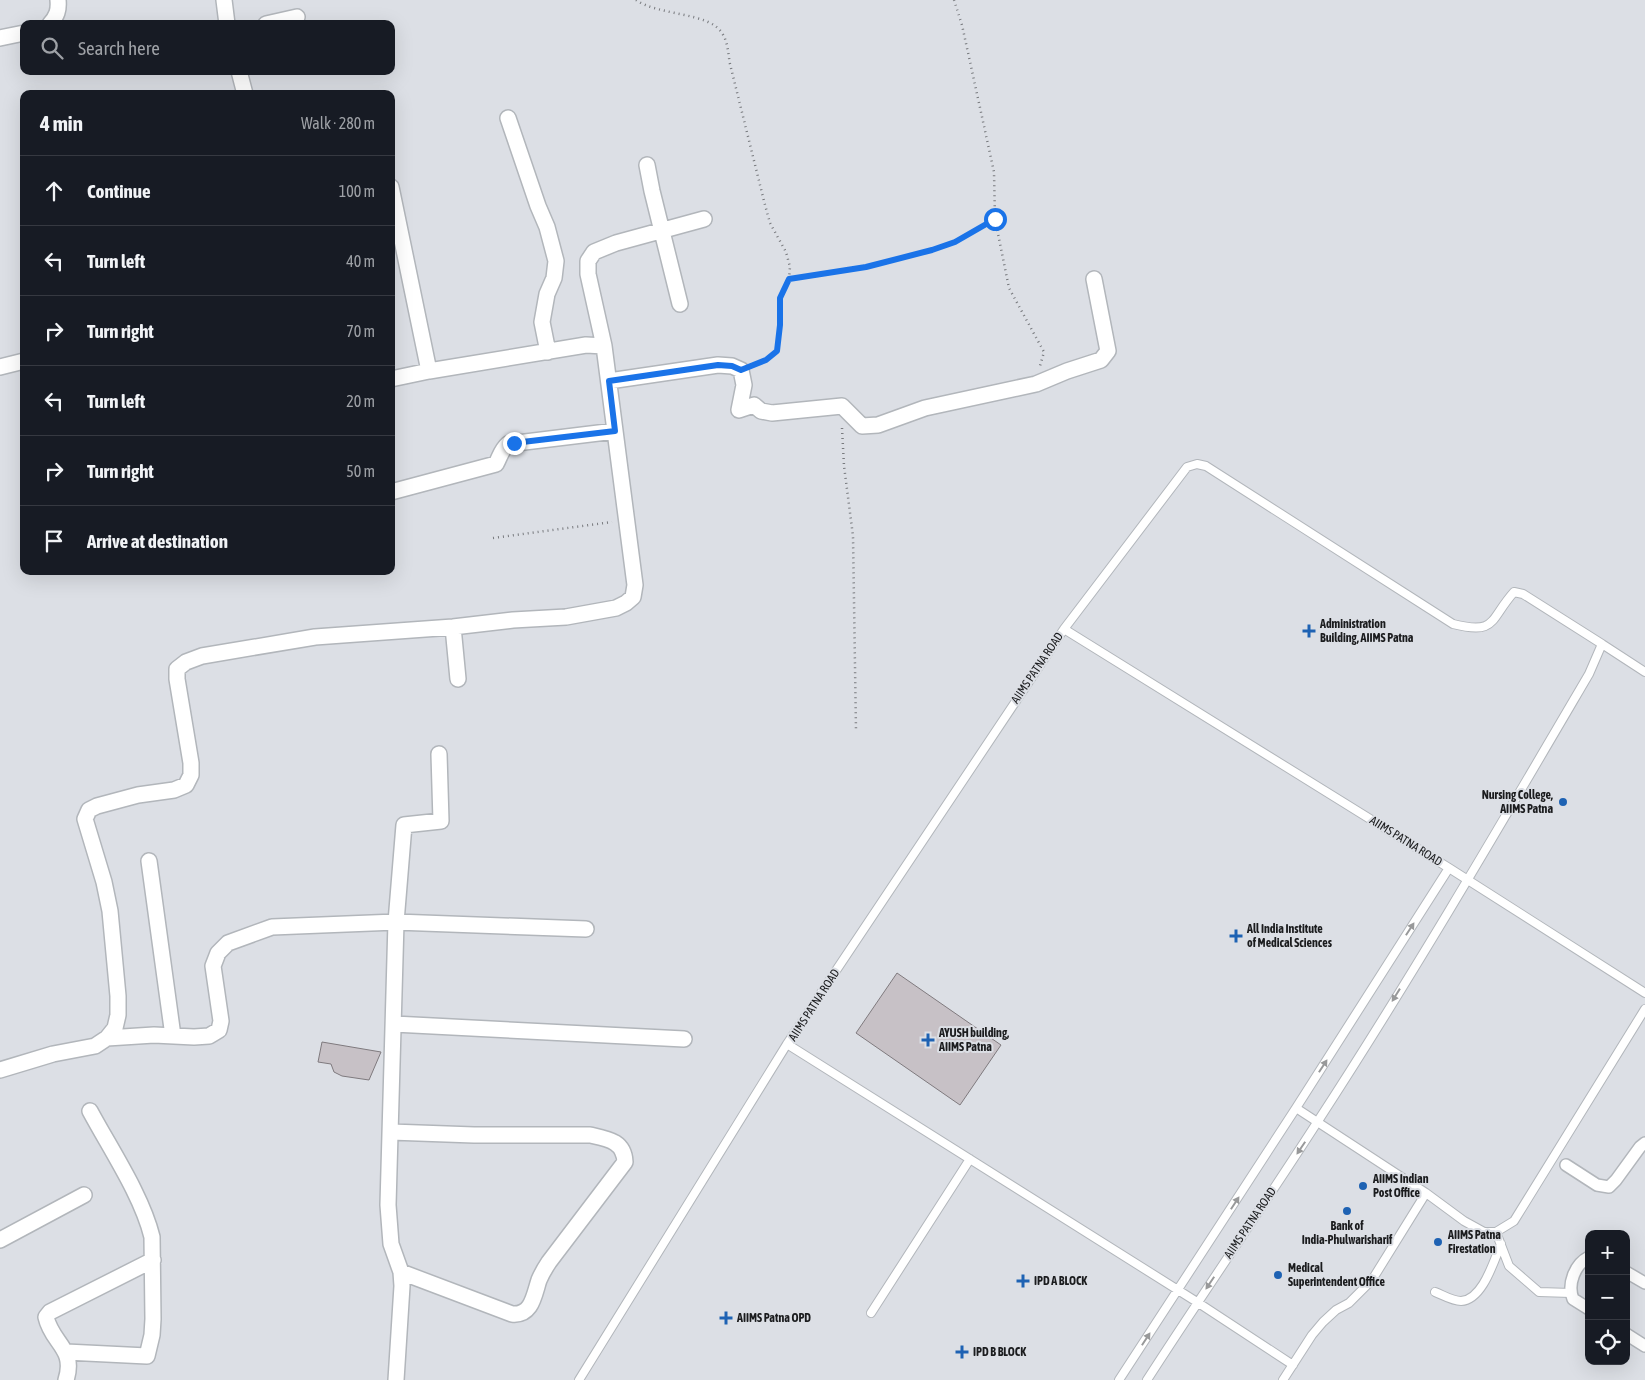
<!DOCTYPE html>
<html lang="en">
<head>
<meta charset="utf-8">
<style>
	body { margin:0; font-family:"Asap Condensed",sans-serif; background:#242831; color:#f1f3f6 }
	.controls { position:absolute; right:15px; bottom:15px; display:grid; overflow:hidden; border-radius:10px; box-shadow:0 5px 20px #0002 }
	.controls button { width:45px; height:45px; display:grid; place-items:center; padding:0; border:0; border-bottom:1px solid #363941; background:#171b24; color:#f1f3f6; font:25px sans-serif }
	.stop { position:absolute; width:15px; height:15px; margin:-11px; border:4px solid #1a73e8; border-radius:50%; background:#fff }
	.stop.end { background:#1a73e8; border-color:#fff; box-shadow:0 1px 5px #0008 }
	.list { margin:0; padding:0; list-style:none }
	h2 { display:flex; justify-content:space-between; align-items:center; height:65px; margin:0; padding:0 20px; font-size:21px }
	h2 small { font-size:16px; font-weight:400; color:#9ea1a6 }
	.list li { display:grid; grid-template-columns:32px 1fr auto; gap:15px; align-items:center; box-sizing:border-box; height:70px; padding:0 20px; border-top:1px solid #363941 }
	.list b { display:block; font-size:19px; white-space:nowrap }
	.list em { font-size:16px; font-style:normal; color:#9ea1a6 }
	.icon { flex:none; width:28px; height:28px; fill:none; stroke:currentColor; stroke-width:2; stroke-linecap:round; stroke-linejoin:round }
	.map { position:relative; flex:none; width:1645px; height:1380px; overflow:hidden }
	.search { position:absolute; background:#171b24; box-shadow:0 5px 20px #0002; left:20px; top:20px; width:375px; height:55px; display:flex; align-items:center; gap:12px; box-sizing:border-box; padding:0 18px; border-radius:10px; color:#9ea1a6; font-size:19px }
	.panel { position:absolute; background:#171b24; box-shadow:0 5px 20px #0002; left:20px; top:90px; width:375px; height:485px; border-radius:10px }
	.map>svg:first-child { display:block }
	.building { fill:#c7c1c6; stroke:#7f7a7e }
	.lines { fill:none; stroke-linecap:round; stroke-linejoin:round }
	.service-casing { stroke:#b2b6bb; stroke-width:10 }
	.pedestrian-casing { stroke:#b2b6bb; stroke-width:14 }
	.minor-casing { stroke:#b2b6bb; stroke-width:18 }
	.path { stroke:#787a7e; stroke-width:2.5; stroke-dasharray:1 4; stroke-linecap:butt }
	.service { stroke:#fff; stroke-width:8 }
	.pedestrian { stroke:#fff; stroke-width:11 }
	.minor { stroke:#fff; stroke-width:15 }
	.oneway { fill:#98999a }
	.route { stroke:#1a73e8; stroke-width:6 }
	.poi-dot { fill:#1e62b3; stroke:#dcdfe5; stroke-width:2 }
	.labels { text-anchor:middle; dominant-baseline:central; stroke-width:4; stroke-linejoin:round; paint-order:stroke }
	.poi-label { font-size:12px; font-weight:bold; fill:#1b1c1e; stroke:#dcdfe5; text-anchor:start }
	.street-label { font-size:12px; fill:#1b1c1e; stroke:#dcdfe5 }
</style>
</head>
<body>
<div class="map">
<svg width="1645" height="1380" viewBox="0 0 1645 1380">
	<rect width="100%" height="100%" fill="#dcdfe5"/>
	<path class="building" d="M897 973 1001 1045 960 1105 856 1033Z
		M322 1042 381 1052 369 1080 342 1076 334 1072 331 1064 318 1062Z"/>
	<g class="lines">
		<defs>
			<path id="service" d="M1064 629 1187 467 1197 464 1206 466 1453 624C1497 635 1489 620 1514 592L1523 594 1602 644 1589 674C1501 824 1413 975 1318 1121 1262 1208 1203 1293 1147 1380
				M1602 644 1645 672
				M1296 1108 1426 1193 1464 1221 1484 1232H1496L1514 1221 1645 1009
				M1496 1232 1509 1266 1539 1292 1571 1293
				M1435 1292C1443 1295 1452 1301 1461 1301 1483 1300 1494 1260 1501 1244
				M871 1313 970 1159
				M1293 1365 1197 1302 787 1044 1064 629 1449 868 1645 993
				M579 1380 787 1044
				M1119 1380 1296 1108 1449 868
				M1283 1380 1312 1335 1323 1322 1336 1310 1349 1303 1372 1280 1426 1193"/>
			<path id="pedestrian" d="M1566 1165 1597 1185 1609 1187 1616 1180 1640 1147 1645 1143
				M1589 1257C1575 1264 1567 1284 1573 1299L1589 1309
				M1626 1272 1645 1283
				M1626 1334 1645 1346"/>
			<path id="minor" d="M224 0 227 24
				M50 24C57 16 59 10 58 0
				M266 24 297 17
				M0 38 24 33
				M239 71 245 94
				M508 118 538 206 547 227 556 261 554 278 547 294 542 322 548 352
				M647 165 652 191 680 304
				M391 187 429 371
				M604 346 588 274V261L594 252 616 243 704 219
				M0 367 24 361
				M609 381 718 365 732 366 741 370 744 385 739 410 754 405 761 411 772 413 842 406 862 426 878 425 925 408 1036 384 1067 371 1101 360 1108 351 1094 279
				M391 492 496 464C500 457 501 450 508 444L615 431
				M453 627 458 679
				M149 861 173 1036
				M394 1024 684 1039
				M107 1038 154 1035 194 1037 209 1036 219 1030 221 1021 213 966 218 953 228 943 272 927 396 922 586 929
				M0 1070 53 1054 95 1046 107 1038 115 1028 118 1015V996L110 911 104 882 85 819 89 810 97 806 138 795 174 790 186 785 191 775V763L177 679V669L186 662 202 656 315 637 453 627 513 620 566 617 616 608 626 603 633 597 635 585 604 346 586 345 429 371 391 379
				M391 1132 474 1135H590C608 1139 624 1141 625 1162L549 1262C545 1268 542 1273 539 1280 534 1295 532 1316 512 1314L401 1272
				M0 1240 84 1195
				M66 1352 147 1356 152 1335 153 1319 152 1237C142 1196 111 1150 90 1111
				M66 1380C76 1348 52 1344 46 1317L50 1312 153 1260
				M396 1380 402 1286 401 1272 391 1244 388 1205 396 922 404 825 441 821 439 754"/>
		</defs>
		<use href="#service" class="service-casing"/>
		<use href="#pedestrian" class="pedestrian-casing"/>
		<use href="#minor" class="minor-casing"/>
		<path class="path" d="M636 0C659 16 709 12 722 33 728 42 728 53 730 64L765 205 770 223 786 252 790 267 789 279 780 298V325L777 351 766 360 754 365
			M954 0 962 25 994 172 995 219 1009 288 1044 352 1040 366
			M790 279 866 267 932 250 955 242 995 219
			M842 428 844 466 853 536 856 731
			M493 538 612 522"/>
		<use href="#service" class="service"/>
		<use href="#pedestrian" class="pedestrian"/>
		<use href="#minor" class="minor"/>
	</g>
	<defs><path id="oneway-solid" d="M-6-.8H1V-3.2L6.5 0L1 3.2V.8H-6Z" transform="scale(1.25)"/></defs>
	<g class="oneway">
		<use href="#oneway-solid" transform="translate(1410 929) rotate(-57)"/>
		<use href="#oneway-solid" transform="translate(1396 995) rotate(122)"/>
		<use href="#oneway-solid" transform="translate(1323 1066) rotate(-57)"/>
		<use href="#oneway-solid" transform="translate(1301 1148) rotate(124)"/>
		<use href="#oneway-solid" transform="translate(1235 1203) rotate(-57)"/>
		<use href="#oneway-solid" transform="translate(1210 1283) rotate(124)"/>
		<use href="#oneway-solid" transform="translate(1146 1339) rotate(-57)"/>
	</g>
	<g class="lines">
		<path class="route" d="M514 443 615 431 609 381 718 365 732 366 741 370 766 360 777 351 780 325V298L789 279 866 267 932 250 955 242 995 219"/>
	</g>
	<g class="poi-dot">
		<path d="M1306.5 623.5h5v5h5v5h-5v5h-5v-5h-5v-5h5z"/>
		<circle cx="1563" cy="802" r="5"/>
		<path d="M1233.5 928.5h5v5h5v5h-5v5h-5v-5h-5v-5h5z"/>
		<path d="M925.5 1032.5h5v5h5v5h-5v5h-5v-5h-5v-5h5z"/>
		<circle cx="1363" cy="1186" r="5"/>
		<circle cx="1347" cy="1211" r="5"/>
		<circle cx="1438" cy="1242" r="5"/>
		<circle cx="1278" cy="1275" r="5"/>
		<path d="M1020.5 1273.5h5v5h5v5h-5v5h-5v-5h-5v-5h5z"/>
		<path d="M723.5 1310.5h5v5h5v5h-5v5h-5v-5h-5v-5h5z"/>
		<path d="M959.5 1344.5h5v5h5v5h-5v5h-5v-5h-5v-5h5z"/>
	</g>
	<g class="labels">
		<g class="poi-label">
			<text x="1320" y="624">Administration<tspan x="1320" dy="14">Building, AIIMS Patna</tspan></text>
			<text x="1553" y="795" text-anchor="end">Nursing College,<tspan x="1553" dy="14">AIIMS Patna</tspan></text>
			<text x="1247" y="929">All India Institute<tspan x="1247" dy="14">of Medical Sciences</tspan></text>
			<text x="939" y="1033">AYUSH building,<tspan x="939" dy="14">AIIMS Patna</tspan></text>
			<text x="1373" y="1179">AIIMS Indian<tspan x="1373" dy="14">Post Office</tspan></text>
			<text x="1347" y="1226" text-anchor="middle">Bank of<tspan x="1347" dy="14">India-Phulwarisharif</tspan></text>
			<text x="1448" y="1235">AIIMS Patna<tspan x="1448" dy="14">Firestation</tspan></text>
			<text x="1288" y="1268">Medical<tspan x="1288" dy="14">Superintendent Office</tspan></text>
			<text x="1034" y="1281">IPD A BLOCK</text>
			<text x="737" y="1318">AIIMS Patna OPD</text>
			<text x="973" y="1352">IPD B BLOCK</text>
		</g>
		<g class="street-label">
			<text transform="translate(1037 668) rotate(-56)">AIIMS PATNA ROAD</text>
			<text transform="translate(1406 841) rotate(32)">AIIMS PATNA ROAD</text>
			<text transform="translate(814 1005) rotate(-57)">AIIMS PATNA ROAD</text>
			<text transform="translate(1250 1223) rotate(-56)">AIIMS PATNA ROAD</text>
		</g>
	</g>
</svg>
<div class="controls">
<button>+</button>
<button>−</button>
<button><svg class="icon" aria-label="locate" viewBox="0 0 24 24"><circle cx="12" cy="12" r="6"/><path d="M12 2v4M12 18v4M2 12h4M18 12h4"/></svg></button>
</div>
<div class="stop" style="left:995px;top:219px"></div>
<div class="stop end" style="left:514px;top:443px"></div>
<div class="search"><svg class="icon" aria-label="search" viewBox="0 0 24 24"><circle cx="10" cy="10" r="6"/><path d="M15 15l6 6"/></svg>Search here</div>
<section class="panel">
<h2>4 min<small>Walk · 280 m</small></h2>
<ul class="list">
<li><svg class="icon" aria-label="ahead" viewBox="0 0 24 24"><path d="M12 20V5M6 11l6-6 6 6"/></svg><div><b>Continue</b></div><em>100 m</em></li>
<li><svg class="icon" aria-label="left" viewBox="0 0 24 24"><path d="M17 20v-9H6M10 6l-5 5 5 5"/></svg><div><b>Turn left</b></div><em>40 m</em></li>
<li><svg class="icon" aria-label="right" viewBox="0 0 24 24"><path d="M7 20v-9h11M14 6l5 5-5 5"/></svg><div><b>Turn right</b></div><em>70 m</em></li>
<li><svg class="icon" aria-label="left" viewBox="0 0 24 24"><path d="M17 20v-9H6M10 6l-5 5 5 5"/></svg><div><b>Turn left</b></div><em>20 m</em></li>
<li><svg class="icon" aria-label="right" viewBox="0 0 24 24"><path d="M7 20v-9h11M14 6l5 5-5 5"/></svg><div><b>Turn right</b></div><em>50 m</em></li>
<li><svg class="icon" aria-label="arrive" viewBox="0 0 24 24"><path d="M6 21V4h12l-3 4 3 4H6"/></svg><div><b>Arrive at destination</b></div></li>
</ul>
</section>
</div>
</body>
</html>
